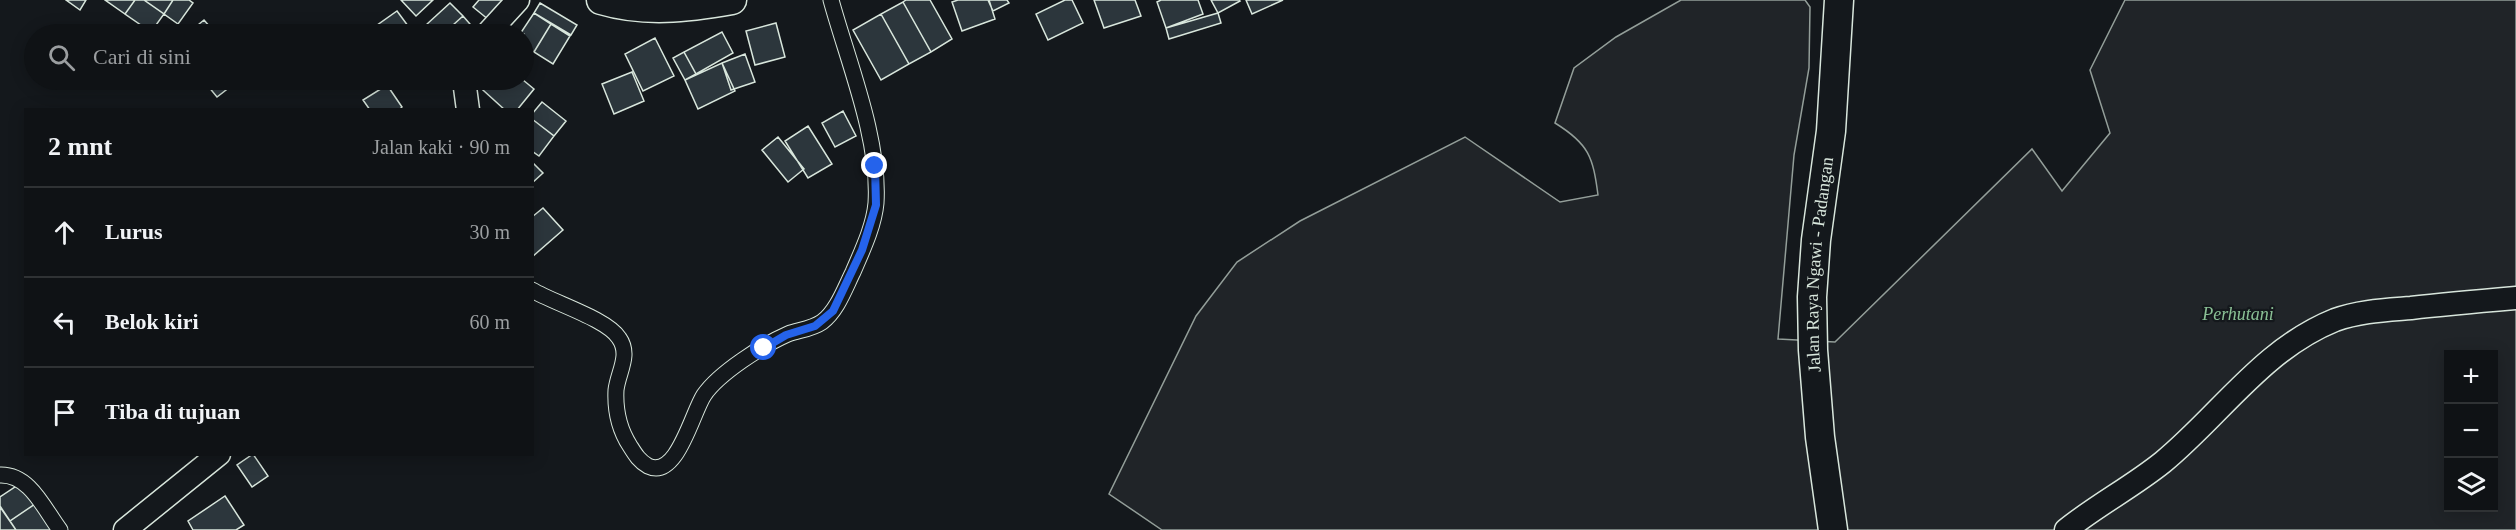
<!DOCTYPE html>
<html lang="id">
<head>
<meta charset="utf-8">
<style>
	body { margin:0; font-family:Georgia,serif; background:#181b1e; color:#f1f3f6 }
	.controls { position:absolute; right:18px; bottom:18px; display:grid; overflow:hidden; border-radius:0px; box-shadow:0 3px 15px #0003 }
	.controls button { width:54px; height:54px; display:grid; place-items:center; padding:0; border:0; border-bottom:2px solid #2f3234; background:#0f1215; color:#f1f3f6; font:30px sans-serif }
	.stop { position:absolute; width:18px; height:18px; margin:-14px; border:4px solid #2563eb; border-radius:50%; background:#fff }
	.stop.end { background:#2563eb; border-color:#fff; box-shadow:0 2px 6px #0008 }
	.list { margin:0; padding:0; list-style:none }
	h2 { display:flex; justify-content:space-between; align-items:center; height:78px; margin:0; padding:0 24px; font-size:26px }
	h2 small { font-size:20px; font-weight:400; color:#9b9ea0 }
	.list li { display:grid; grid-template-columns:39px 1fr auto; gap:18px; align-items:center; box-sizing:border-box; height:90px; padding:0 24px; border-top:2px solid #2f3234 }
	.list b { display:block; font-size:22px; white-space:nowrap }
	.list em { font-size:20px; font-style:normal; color:#9b9ea0 }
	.icon { flex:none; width:33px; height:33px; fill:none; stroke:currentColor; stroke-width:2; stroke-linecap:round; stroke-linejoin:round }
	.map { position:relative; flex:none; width:2516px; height:530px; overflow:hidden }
	.search { position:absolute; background:#0f1215; box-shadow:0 3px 15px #0003; left:24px; top:24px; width:510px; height:66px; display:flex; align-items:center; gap:15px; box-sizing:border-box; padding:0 21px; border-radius:33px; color:#9b9ea0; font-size:22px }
	.panel { position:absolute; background:#0f1215; box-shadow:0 3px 15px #0003; left:24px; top:108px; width:510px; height:348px; border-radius:0px }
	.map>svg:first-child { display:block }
	.green { fill:#202428; stroke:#939e99; stroke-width:1.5; fill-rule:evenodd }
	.building { fill:#2c363c; stroke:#d8e6dc; stroke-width:1.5 }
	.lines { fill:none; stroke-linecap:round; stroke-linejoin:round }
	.street-casing { stroke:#d8e6dc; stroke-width:17 }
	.secondary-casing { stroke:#d8e6dc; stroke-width:25 }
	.highway-casing { stroke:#d8e6dc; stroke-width:31 }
	.street { stroke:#14181c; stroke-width:15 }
	.secondary { stroke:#14181c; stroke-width:22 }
	.highway { stroke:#14181c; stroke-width:28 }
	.route { stroke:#2563eb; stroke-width:8 }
	.labels { text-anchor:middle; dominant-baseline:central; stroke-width:4.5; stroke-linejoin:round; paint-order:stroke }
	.street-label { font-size:18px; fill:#d8e6dc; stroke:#14181c }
	.park-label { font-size:18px; font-style:italic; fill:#8ac095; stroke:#14181c }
</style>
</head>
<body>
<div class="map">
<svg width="2516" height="530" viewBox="0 0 2516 530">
	<rect width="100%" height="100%" fill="#14181c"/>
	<path class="green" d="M1681 0H1805L1810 7 1809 68 1794 155 1778 339 1835 342 2032 149 2062 191 2110 133 2090 70 2125 0H2516V530H1162L1109 494 1196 316 1237 262 1300 221 1465 137 1560 202 1598 195C1593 157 1589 144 1555 123L1574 68 1616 37ZM2448 354H2494V508H2448Z"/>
	<path class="building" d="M66 0H86L80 10Z
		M105 0H135L125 14Z
		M135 0H144L164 14 151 32 125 14Z
		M144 0H173L164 14Z
		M173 0H189L193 3 178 24 164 14Z
		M401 0H433L416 16Z
		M479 0H506L489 20 473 7Z
		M906 0H930L952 39 931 52 903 2Z
		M958 0H989L995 19 962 31 952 2Z
		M988 0H1007L1009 3 993 11Z
		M1065 0H1072L1083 23 1048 40 1036 14Z
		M1094 0H1135L1141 16 1104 28Z
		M1161 0H1198L1203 14 1166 28 1157 2Z
		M1211 0H1239L1240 1 1218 13Z
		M1246 0H1283L1252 14Z
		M903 2 931 52 909 64 881 14Z
		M450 3 463 16 443 34H435L426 25Z
		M540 3 577 25 571 35 534 13Z
		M397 11 414 34H366V33Z
		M534 13 551 24 534 52 524 46V34H520Z
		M1218 13 1221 23 1169 39 1166 28Z
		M881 14 909 64 881 80 853 30Z
		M463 16 476 31 473 34H443Z
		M204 20 216 34H187Z
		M776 23 785 57 755 65 746 31Z
		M551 24 570 36 553 64 534 52Z
		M722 32 733 53 696 74 684 52Z
		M655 38 674 76 643 91 625 54Z
		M684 52 696 74 685 80 673 58Z
		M745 54 755 82 731 90 722 63Z
		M722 63 735 91 698 109 685 80Z
		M632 72 644 101 614 114 602 84Z
		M203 80H239L217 97Z
		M474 80H523L534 89 517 110H505L473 81Z
		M387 85 402 107 399 110H370L363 100Z
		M542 102 566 121 554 136 532 119V114Z
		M843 111 856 136 835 147 822 123Z
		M532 119 554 136 539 156 532 151Z
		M808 126 832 164 808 178 785 141Z
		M778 137 804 169 788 182 762 150Z
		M532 162 543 173 532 183Z
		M543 208 563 230 532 257V217Z
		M253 454 268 476 252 487 237 465Z
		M21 483 35 504 10 521 0 506V497Z
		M225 496 244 525 236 530H193L188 521Z
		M35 504 51 530H16L10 521Z
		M0 507 16 530H0Z"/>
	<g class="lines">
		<defs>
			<path id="street" d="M532 290C554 303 607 319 619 338 631 355 618 372 616 390 615 410 619 429 630 446 635 454 639 461 648 466 677 480 692 413 704 395 719 373 763 345 788 334 799 330 812 329 822 322 837 311 845 288 853 272 862 251 874 226 876 203 880 139 848 62 831 0
				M0 475C30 474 44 509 60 530"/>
			<path id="secondary" d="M487 34 518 0
				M464 80 468 110
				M125 530 219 454
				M2066 530C2097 505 2132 487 2163 462 2221 414 2263 349 2335 320 2359 311 2386 310 2411 308 2446 304 2481 301 2516 298"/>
			<g id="highway">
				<path d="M601 0C645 13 687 8 732 0"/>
				<path id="s1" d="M1833 530 1820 437 1813 350 1812 297 1816 240 1831 131 1839 0"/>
			</g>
		</defs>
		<use href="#street" class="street-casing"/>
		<use href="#secondary" class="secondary-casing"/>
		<use href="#highway" class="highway-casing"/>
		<use href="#street" class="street"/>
		<use href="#secondary" class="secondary"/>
		<use href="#highway" class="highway"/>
	</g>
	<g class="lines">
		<path class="route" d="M764 348 786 335 815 326 833 311 862 250 876 205 875 166"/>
	</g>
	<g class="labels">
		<g class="street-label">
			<text stroke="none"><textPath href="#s1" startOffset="267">Jalan Raya Ngawi - Padangan</textPath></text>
		</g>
		<g class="park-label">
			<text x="2238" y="314">Perhutani</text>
		</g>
	</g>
</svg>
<div class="controls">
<button>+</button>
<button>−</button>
<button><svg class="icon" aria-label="layers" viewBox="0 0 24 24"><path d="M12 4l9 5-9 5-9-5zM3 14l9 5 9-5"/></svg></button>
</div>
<div class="stop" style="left:764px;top:348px"></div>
<div class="stop end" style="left:875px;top:166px"></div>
<div class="search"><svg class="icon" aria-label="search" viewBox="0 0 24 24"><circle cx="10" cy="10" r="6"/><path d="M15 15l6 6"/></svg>Cari di sini</div>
<section class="panel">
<h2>2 mnt<small>Jalan kaki · 90 m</small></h2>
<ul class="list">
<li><svg class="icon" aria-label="ahead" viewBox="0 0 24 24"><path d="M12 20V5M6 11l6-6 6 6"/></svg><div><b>Lurus</b></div><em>30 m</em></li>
<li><svg class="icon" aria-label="left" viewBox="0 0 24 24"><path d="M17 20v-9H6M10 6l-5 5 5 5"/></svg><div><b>Belok kiri</b></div><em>60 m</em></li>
<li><svg class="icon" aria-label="arrive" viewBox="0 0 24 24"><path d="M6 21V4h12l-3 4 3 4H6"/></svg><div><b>Tiba di tujuan</b></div></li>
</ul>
</section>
</div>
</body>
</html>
